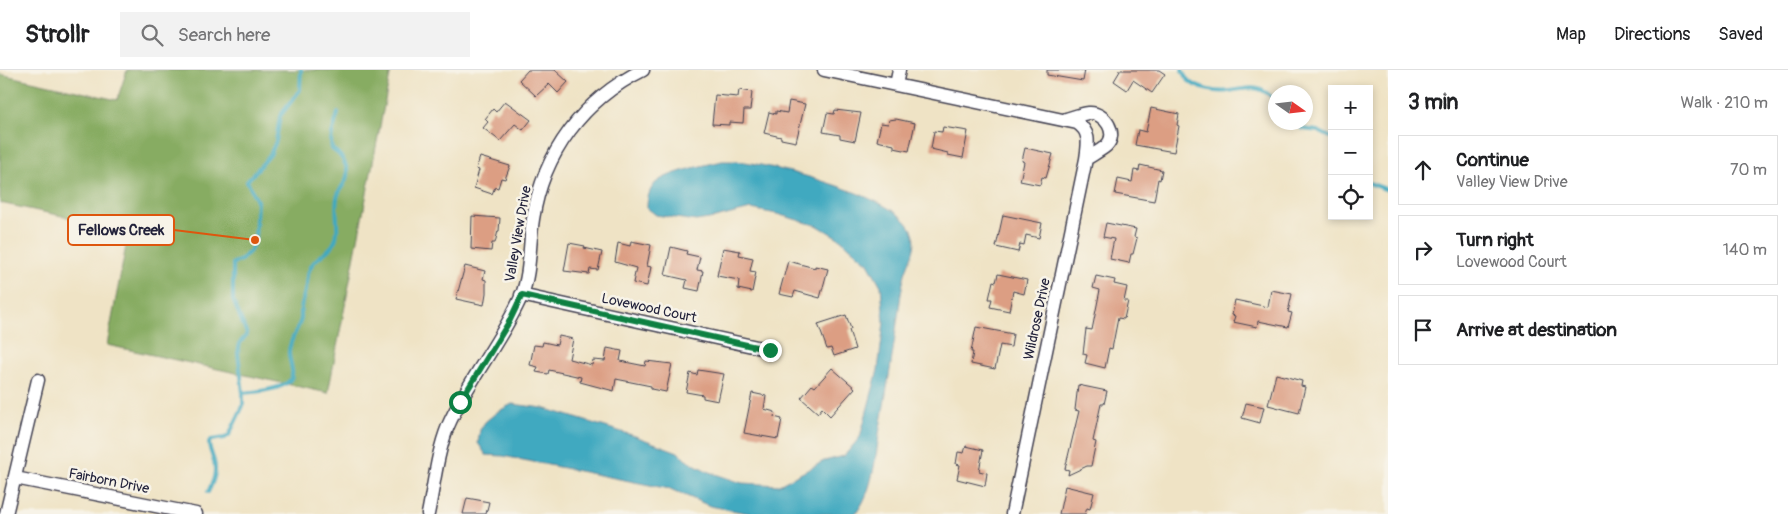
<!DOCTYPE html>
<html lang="en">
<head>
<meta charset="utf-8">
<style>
	body { margin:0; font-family:Pangolin,sans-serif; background:#f2f2f2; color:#202124 }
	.controls { position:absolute; right:15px; top:15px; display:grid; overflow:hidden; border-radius:0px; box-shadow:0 2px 8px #0003 }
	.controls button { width:45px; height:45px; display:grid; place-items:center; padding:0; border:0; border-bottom:1px solid #e0e0e0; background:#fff; color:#202124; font:25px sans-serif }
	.compass { position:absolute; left:1268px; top:15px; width:45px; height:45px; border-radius:50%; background:#fff; box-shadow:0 2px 8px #0003; rotate:104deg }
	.stop { position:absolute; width:15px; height:15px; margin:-11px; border:4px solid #0b8043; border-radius:50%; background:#fff }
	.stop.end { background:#0b8043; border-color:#fff; box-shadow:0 1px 5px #0008 }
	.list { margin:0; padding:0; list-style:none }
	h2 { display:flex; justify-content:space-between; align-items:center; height:65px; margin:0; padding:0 20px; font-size:21px }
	h2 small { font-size:16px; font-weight:400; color:#757577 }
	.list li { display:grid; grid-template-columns:32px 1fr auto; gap:15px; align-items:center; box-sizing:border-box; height:70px; margin:0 10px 10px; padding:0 10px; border:1px solid #e0e0e0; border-radius:0px }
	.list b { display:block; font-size:19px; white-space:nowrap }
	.list p { margin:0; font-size:16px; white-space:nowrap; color:#757577 }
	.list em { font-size:16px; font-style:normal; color:#757577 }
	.icon { flex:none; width:28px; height:28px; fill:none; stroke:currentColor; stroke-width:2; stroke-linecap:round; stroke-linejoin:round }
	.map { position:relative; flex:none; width:1388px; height:444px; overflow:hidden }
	header { display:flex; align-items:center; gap:30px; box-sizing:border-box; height:70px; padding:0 25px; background:#fff; border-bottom:1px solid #e0e0e0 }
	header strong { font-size:24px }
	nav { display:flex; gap:28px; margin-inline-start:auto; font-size:18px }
	.search { width:350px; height:45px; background:#f2f2f2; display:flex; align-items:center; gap:12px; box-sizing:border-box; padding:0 18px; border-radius:0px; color:#757577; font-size:19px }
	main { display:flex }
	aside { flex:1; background:#fff }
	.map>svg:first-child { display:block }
	.forest { fill:#87ac62; stroke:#54674e }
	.water { fill:#40a9c0; stroke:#31667e }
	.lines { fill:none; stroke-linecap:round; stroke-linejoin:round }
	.stream { stroke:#40a9c0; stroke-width:4 }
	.building { fill:#dc9e83 }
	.minor-casing { stroke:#413f50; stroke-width:15 }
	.minor { stroke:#fff; stroke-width:12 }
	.route { stroke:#0b8043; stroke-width:6 }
	.labels { text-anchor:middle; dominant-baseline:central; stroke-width:5; stroke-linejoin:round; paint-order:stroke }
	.street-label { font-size:14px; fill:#22223b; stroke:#f7f3e8 }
	.leader { fill:none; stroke:#de560e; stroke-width:2 }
	.callout-dot { fill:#de560e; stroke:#f7f3e8; stroke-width:2 }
	.callout { fill:#f7f3e8; stroke:#de560e; stroke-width:2 }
	.callout-label { font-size:15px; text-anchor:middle; font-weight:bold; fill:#22223b }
</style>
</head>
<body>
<header>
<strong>Strollr</strong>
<div class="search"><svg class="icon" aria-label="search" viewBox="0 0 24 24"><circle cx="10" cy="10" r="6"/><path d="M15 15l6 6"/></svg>Search here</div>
<nav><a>Map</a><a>Directions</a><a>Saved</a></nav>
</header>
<main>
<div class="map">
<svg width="1388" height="444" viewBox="0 0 1388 444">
	<rect width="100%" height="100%" fill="#f7f3e8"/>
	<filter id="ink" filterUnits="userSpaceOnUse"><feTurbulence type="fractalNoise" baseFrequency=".02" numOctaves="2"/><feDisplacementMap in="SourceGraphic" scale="10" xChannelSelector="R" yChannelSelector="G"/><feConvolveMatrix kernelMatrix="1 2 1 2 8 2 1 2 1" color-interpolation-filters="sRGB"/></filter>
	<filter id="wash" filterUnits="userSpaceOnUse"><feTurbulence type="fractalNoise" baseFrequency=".0096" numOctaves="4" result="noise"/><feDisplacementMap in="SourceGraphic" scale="20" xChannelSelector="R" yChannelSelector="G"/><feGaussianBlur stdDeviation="1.12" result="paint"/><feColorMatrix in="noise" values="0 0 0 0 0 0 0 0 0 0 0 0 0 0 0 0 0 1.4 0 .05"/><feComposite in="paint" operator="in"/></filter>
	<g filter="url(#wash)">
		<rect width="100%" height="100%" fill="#efe3c5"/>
		<path class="forest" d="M127 0H391L328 323 107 275 129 160 0 133V4L117 30Z"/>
		<path class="water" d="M722 91C730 91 738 91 745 92 782 98 888 125 909 155 923 174 908 189 904 208 901 220 900 233 898 246 893 283 887 320 880 358 876 384 873 424 855 444H753L710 436 670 419 503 386 486 385 478 373 480 360 485 352 497 342 512 334 543 338 635 366 678 382 686 390 709 402 742 413 779 415 824 391 844 386 860 367 878 300 884 252 881 216 868 193 840 169 818 156 777 144 751 139 715 148 696 151 656 145 647 138C647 131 648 123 653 116 661 103 707 95 722 91Z"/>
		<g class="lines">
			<path class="stream" d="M1182 0C1184 4 1185 8 1188 10 1197 19 1217 23 1229 21 1249 18 1261 13 1276 32
				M1292 52 1303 59 1318 61 1332 68
				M1369 113 1388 120
				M243 323C254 322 283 320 290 310 296 303 288 290 289 281 290 269 298 260 301 249 301 246 301 242 301 238 302 230 305 223 306 216 307 211 307 205 309 201 313 187 328 184 334 173 341 160 334 142 337 128 339 117 349 112 347 100 345 90 340 84 332 79 329 67 335 55 338 43
				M208 422C213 412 217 403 214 391 212 384 209 379 209 372L211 370 225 368 229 365 243 336V323L238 283 240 273 247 264 233 230V193L241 190 250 181 255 170 257 131 247 111 270 85 276 71 280 46 300 20 301 0"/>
		</g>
		<g id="blocks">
			<path class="building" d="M528 0H555L568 12 558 23 549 14 536 26 519 10Z
				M1047 0H1085L1083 11 1047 5Z
				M1118 0H1159L1165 4 1152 23 1133 10 1127 20 1114 11 1120 1Z
				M739 20 752 22 750 40H744L743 53 729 52V55L712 54 715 25 738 27Z
				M505 31 531 50 523 60 515 54 500 71 483 58 488 52 485 49 493 39 496 42Z
				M789 31 805 34 796 72 781 69V67L764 63 769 42 776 44V41L787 43Z
				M1151 38 1179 44 1177 55 1179 56 1174 82 1135 75 1138 60 1146 62Z
				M835 40 861 43 855 71 840 68V65L823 62 827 43 834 44Z
				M896 49 915 53 909 81 894 78V75L877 71 881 53 888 54 889 50Z
				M943 57 968 61 963 88 948 85V83L931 79 934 61 942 62Z
				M1025 78 1053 84 1046 108 1042 107 1040 115 1020 111 1024 92 1022 91Z
				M480 87 510 96 505 109 501 108 498 118 495 117 492 124 474 118 479 100 476 99Z
				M1140 95 1162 100 1160 110 1158 109 1154 131 1115 124 1118 109 1132 112 1134 100 1139 101Z
				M1003 145 1042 153 1039 168 1026 165 1024 175 1020 174 1018 182 996 177Z
				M472 146 500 148 499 161H498L495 173H492L491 181 471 179Z
				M1106 153 1136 159 1134 167 1137 168 1133 184H1131L1129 193 1110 189 1114 169 1103 167Z
				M631 171 651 175 647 196 651 197 647 216 633 213 636 198 615 192 618 173 630 176Z
				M569 173 585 176 584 178 602 182 598 200 590 199 589 204 564 201Z
				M671 177 687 181 686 184 700 187 697 200 703 201 699 221 685 218 687 210 665 205Z
				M723 178 740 181 739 185 753 188 750 201 756 202 752 222 738 219 739 210 717 206Z
				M788 191 815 198V196L828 199 820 228 795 221 793 227 779 224Z
				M465 196 485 201 483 209 486 210V223L484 235 456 229Z
				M998 204 1027 210 1024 224 1013 221 1009 241 990 237 992 229H989L993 211 996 212Z
				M1096 206 1115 210 1114 214 1127 217 1124 231H1128L1124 249 1118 248 1112 279 1109 278 1105 298 1085 293 1087 285 1083 284 1086 259 1092 260 1100 220 1093 218Z
				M1271 220 1292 224 1288 242 1292 243 1288 257 1258 251 1257 257 1233 252 1235 246 1232 245 1235 230 1268 237Z
				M846 245 851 259 849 260 855 279 834 286 831 278 827 279 818 254Z
				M976 257 1013 264 1011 277 1000 275 995 299 971 294 973 282H971Z
				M559 266 573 269 569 289 592 295 593 290 605 291 607 278 622 281 620 291 645 296 646 291 672 294 666 322 651 319V316L616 309 614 321 580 312 581 307 549 300 548 304 536 302 538 297 530 295 534 275 542 276 543 272 557 275Z
				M832 298 855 318 830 346 822 338 818 343 801 328 812 315 815 317Z
				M698 300 724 304 718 331 703 328V325L686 322 690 303 697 305Z
				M1276 304 1302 311 1301 316 1305 317 1299 343 1268 335Z
				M1078 315 1107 321 1104 334H1101L1093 371 1096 372 1091 396H1087L1068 405 1069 400 1065 399 1079 341 1075 340Z
				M752 323 766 326 764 339 775 342 774 347 782 349 778 369 744 363Z
				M1246 333 1264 337 1260 353 1242 348Z
				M966 376 983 380 979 401 987 403 985 416 957 409 960 395 956 394 958 382 964 383Z
				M1065 416 1094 423 1090 439 1087 438 1085 444H1059Z
				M467 428 489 432 486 444H463Z"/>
		</g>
	</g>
	<g filter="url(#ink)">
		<use href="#blocks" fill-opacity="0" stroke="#413f50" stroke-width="1"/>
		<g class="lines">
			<defs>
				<path id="minor" d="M824 0 1077 53C1091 62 1088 74 1086 89L1012 444
					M896 15 899 0
					M1066 49C1073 47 1081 44 1089 43 1105 42 1119 64 1106 76 1100 81 1092 85 1086 89
					M521 225 770 280
					M15 408 196 444
					M6 444 38 310
					M428 444C434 415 437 383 448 356 468 310 501 272 521 227 531 203 529 174 533 149 543 83 584 29 643 0"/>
			</defs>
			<use href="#minor" class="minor-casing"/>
			<use href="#minor" class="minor"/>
		</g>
	</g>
	<g class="lines" filter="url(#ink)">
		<path class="route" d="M460 332 509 252 522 225 770 280"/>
	</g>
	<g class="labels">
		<g class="street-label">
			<text transform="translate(518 164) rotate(-80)">Valley View Drive</text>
			<text transform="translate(649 238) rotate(12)">Lovewood Court</text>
			<text transform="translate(1037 249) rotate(-78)">Wildrose Drive</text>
			<text transform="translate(109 411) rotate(11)">Fairborn Drive</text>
		</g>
	</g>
	<path class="leader" d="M255 170L174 160"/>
	<circle class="callout-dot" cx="255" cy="170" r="5"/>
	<rect class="callout" x="68" y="145" width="106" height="30" rx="5"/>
	<g class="callout-label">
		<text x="121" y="165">Fellows Creek</text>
	</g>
</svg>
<div class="controls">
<button>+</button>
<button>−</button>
<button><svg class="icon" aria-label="locate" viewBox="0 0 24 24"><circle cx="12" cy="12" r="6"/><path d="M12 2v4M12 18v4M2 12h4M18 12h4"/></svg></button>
</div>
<svg class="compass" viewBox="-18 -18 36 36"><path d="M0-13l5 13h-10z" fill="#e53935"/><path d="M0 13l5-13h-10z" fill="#757577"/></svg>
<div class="stop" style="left:460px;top:332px"></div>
<div class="stop end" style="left:770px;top:280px"></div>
</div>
<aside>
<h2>3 min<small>Walk · 210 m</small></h2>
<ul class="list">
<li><svg class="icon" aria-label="ahead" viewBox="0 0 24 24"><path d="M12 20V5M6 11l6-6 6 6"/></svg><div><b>Continue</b><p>Valley View Drive</p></div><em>70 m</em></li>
<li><svg class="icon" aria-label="right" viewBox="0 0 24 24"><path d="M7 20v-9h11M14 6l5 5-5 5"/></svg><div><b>Turn right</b><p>Lovewood Court</p></div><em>140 m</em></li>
<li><svg class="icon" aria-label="arrive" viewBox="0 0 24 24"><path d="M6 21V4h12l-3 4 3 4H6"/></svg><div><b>Arrive at destination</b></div></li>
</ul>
</aside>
</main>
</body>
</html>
